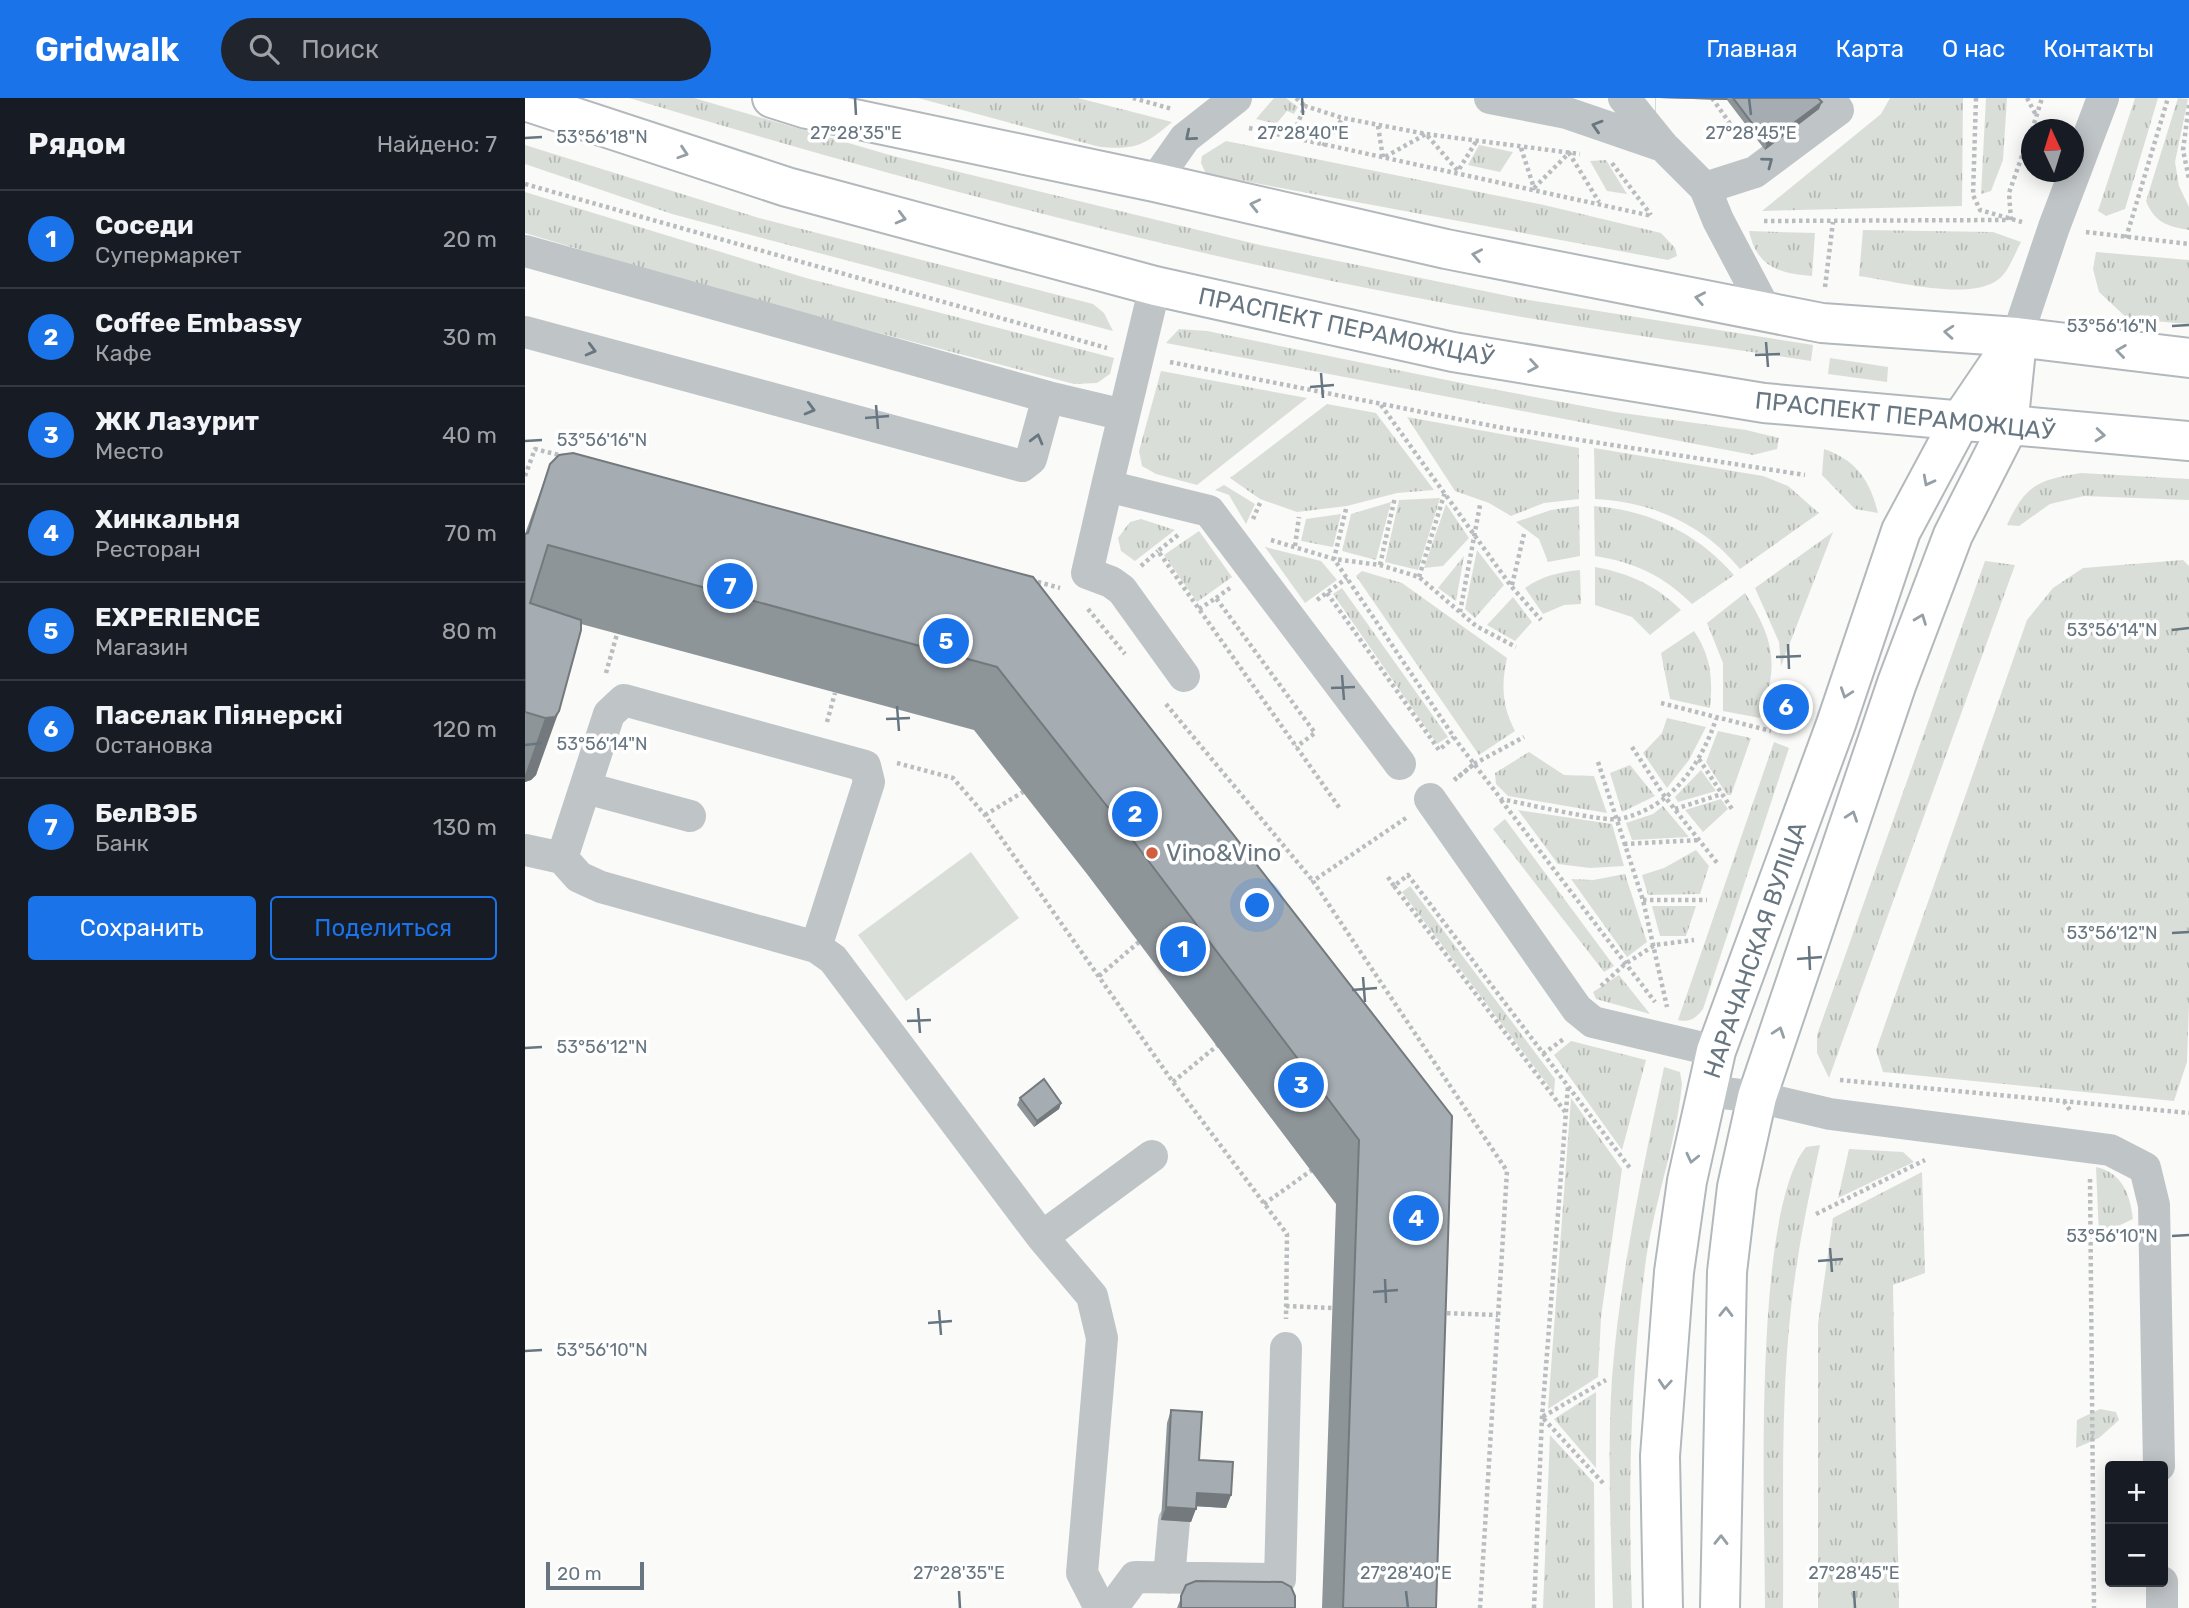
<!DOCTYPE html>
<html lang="ru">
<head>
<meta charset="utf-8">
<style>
	body { margin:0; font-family:Rubik,sans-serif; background:#20242c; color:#f1f3f6 }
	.controls { position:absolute; right:21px; bottom:21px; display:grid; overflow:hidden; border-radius:7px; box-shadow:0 4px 18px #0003 }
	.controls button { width:63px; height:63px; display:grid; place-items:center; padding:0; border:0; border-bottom:2px solid #363941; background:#171b24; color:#f1f3f6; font:35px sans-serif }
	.compass { position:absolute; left:1496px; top:21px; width:63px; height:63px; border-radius:50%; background:#171b24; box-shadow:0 4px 18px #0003; rotate:356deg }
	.scale { position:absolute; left:21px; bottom:18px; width:98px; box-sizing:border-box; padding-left:7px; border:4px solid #677680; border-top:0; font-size:19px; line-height:24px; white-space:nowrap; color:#677680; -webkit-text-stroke:5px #fff; paint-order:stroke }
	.you { position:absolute; left:733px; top:808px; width:24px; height:24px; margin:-18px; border:5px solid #fff; border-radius:50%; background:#1a73e8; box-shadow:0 0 0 10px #1a73e833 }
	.badge { display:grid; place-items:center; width:46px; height:46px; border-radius:50%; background:#1a73e8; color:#fff; font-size:23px; font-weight:700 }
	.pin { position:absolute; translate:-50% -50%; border:4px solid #fff; box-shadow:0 2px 7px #0006 }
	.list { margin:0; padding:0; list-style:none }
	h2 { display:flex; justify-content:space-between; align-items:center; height:91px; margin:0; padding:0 28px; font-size:30px }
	h2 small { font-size:23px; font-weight:400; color:#9ea1a6 }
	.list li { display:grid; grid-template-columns:46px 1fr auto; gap:21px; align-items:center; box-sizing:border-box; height:98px; padding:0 28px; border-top:2px solid #363941 }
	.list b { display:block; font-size:26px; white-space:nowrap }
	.list p { margin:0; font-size:23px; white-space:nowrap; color:#9ea1a6 }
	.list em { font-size:23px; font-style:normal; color:#9ea1a6 }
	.actions { display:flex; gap:14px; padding:21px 28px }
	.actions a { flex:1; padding:16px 0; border:2px solid #1a73e8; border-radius:7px; text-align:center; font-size:24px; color:#1a73e8 }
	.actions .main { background:#1a73e8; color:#fff }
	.icon { flex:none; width:38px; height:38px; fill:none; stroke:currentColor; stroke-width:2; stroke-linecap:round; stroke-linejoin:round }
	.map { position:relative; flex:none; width:1664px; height:1510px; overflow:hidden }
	header { display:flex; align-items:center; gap:42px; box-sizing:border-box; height:98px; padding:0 35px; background:#1a73e8; color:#fff }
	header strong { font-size:33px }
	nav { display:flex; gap:38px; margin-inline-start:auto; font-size:24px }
	.search { width:490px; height:63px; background:#20242c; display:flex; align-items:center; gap:18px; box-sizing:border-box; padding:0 24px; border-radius:38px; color:#9ea1a6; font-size:26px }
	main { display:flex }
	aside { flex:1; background:#171b24 }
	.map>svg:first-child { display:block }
	.grass { fill:url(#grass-tufts) }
	.garden { fill:#daded8 }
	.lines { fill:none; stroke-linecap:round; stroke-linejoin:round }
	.minor-tunnel { stroke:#d5d9da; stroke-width:32; stroke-dasharray:32 16; stroke-linecap:butt }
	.major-casing { stroke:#b3b8bc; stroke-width:42 }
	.path { stroke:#babdc0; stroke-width:4.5; stroke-dasharray:3.5 3.5; stroke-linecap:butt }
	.minor { stroke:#bfc4c7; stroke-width:32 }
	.major { stroke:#fff; stroke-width:38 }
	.wall { fill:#8e9599 }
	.shaded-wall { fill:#74797d }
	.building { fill:#a5adb2; stroke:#74797d; stroke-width:2 }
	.oneway { stroke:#677680 }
	.oneway2 { stroke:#959fa6 }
	.ticks { fill:none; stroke:#677680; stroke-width:2.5 }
	.poi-dot { fill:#d25e40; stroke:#fff; stroke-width:2.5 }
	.labels { text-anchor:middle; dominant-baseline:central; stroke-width:7; stroke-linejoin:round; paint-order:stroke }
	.street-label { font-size:24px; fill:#677680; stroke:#fff }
	.poi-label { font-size:24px; fill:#677680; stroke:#fff; text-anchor:start }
	.ticks-label { font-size:18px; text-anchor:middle; fill:#677680; stroke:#fff; stroke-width:7; stroke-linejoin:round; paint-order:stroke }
</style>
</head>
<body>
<header>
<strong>Gridwalk</strong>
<div class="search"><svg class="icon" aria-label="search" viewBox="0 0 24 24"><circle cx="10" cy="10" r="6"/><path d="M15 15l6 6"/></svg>Поиск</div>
<nav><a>Главная</a><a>Карта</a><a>О нас</a><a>Контакты</a></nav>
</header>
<main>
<aside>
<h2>Рядом<small>Найдено: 7</small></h2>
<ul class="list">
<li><span class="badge">1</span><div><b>Соседи</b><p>Супермаркет</p></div><em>20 m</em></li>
<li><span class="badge">2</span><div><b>Coffee Embassy</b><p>Кафе</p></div><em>30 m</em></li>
<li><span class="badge">3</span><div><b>ЖК Лазурит</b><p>Место</p></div><em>40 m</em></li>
<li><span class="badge">4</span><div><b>Хинкальня</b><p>Ресторан</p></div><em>70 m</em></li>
<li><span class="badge">5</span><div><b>EXPERIENCE</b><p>Магазин</p></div><em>80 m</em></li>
<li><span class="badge">6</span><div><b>Паселак Піянерскі</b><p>Остановка</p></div><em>120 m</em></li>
<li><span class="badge">7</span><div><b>БелВЭБ</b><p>Банк</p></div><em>130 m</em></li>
</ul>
<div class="actions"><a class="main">Сохранить</a><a>Поделиться</a></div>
</aside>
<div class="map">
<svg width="1664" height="1510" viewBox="0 0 1664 1510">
	<defs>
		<pattern id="grass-tufts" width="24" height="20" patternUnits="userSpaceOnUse" patternTransform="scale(1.75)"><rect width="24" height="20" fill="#daded8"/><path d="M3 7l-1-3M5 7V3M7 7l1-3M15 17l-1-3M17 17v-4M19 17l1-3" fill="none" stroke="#b5b9b4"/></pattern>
	</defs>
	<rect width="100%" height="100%" fill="#fafaf8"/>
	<path class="grass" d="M104 0H169L368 58 735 147 998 201 1288 247 1286 263C1190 248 1093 236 997 219 696 168 397 88 104 0Z
		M393 0H553L647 24C620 47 611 52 575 49Z
		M749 0H761L773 9 769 16 762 13 751 26 731 21Z
		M1365 0H1438L1437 108 1237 113 1356 16Z
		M1461 0H1482L1478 62 1466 93 1456 96Z
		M1610 0H1633L1600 111 1581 118 1573 113Z
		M1653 0 1663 1 1650 64 1654 88 1664 109V132C1642 128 1630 125 1621 103Z
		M701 43 1019 107 1136 135 1150 150 1152 158 1143 162 681 76 676 65 677 58Z
		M0 47 234 120 568 206 579 215 588 233 147 116 0 66Z
		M954 47 988 54 975 74 943 67Z
		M1081 62 1102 96 1082 93 1065 63Z
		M0 94 281 180 589 260 585 276 572 285 549 286 190 192 0 135Z
		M1338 132 1468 134 1496 144C1490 155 1484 173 1474 181 1445 204 1370 183 1334 178Z
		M1224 133 1290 135 1287 178C1253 175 1232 169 1224 133Z
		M1571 154 1664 162V226L1603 221 1574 194 1568 171Z
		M654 231 682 233 946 287 1090 314 1221 332 1254 340 1252 351 1228 357 641 245Z
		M1305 260 1363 269 1362 284 1303 276Z
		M636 273 782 300 672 387 631 376 617 368 614 353Z
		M802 306 851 315 909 392 872 395 822 408 772 414 735 401 705 380Z
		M882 319 1054 350V401L1019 405 986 418 964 405 930 393Z
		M1069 350 1238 378 1263 388 1294 415 1215 471C1178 426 1127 404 1070 401Z
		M1299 351C1331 362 1345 382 1353 415L1330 411 1297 377Z
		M1556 375 1664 381V402L1559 398 1525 406 1494 428 1482 427C1501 386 1513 382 1556 375Z
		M699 387 730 406 721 426 704 397 690 392Z
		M915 400 893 472 860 464 874 402Z
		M866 404 851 462 817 453 826 416Z
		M921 406 944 440 918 468 899 470Z
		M1054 408 1055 458 1023 464 1014 441 991 424 1026 412Z
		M1069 408C1124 412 1172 435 1209 477L1167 506C1139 478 1109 464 1070 458Z
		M816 416 808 449 776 443 781 421Z
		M616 421 650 432 610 463 596 453 593 440 605 424Z
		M674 433 707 479 672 504 639 457Z
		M1308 434 1256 568 1254 544 1230 490Z
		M740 449 796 463 812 482 780 505Z
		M952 452 979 487 950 520 940 511Z
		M939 458 931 503 913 490Z
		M1658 462 1664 468V907L1662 964 1649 1003 1358 974 1351 952 1502 522 1528 490 1558 470Z
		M1460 463 1490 467 1304 980 1292 955V937Z
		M1070 469C1104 475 1132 488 1156 512L1125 537 1107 519 1070 507Z
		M1055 472 1056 506 1039 507 1018 516 1000 490C1017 478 1034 474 1055 472Z
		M837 473 877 485 982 560C976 587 977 608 990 633L954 657 831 478Z
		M817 490 923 639 912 646 808 496Z
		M1220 495C1250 543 1254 567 1235 620L1198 613V565L1182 525Z
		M988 499 1007 524 990 543 962 527Z
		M1169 533C1186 558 1188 581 1185 610L1145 601 1136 555Z
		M1142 620 1181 629 1164 662 1142 690 1118 655 1137 635Z
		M1193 633 1226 640 1206 697H1202L1181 664Z
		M1249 644 1264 650 1178 911C1171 920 1165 925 1153 922Z
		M1004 654 1039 677 1069 678 1082 715 983 698 971 686 970 675Z
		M1105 667 1130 698 1097 714 1085 675Z
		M1176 672 1191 693 1153 704 1150 699Z
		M1196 701 1203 711 1178 734 1160 712Z
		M1138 708 1164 739 1107 742 1101 725 1128 716Z
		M993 712 1087 726 1099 768 1065 770 1033 766Z
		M980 721 1089 868 1079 874 968 731Z
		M1171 752 1184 768 1175 796 1123 797 1117 777 1139 770Z
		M1100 776 1122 844 1102 859 1046 781 1068 782Z
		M885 788 1030 981 1029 995 877 794Z
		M1127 808H1171L1161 838H1135Z
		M1094 877 1125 916 1071 901 1068 894Z
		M1046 943 1121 962 1097 1052 1029 957Z
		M1139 969 1155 974 1157 986C1151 1048 1128 1107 1120 1169 1105 1282 1103 1397 1107 1510H1088C1086 1434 1082 1356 1087 1280 1095 1175 1118 1072 1139 969Z
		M1046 1000 1097 1071 1076 1219 1073 1279 1023 1311Z
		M1295 1047C1283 1101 1272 1155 1266 1210 1255 1309 1259 1411 1258 1510H1240C1240 1414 1227 1117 1281 1049Z
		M1324 1051 1378 1054 1389 1064 1313 1100Z
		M1571 1069C1598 1075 1605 1097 1608 1121L1574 1137Z
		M1397 1074 1400 1175 1368 1187 1374 1510H1293V1226L1308 1120Z
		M1071 1294V1370L1029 1321Z
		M1575 1311 1591 1314 1594 1322 1574 1340 1551 1350 1552 1322Z
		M1025 1337 1069 1385 1070 1510H1018Z"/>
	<path class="garden" d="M446 754 494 820 381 903 333 837Z"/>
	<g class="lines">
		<path class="minor-tunnel" d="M1130 0H1131"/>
		<defs>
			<path id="major" d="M247 0 282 11 629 84 921 151 1297 225 1492 239 1664 260
				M0 3 262 89 630 188 928 254 1239 305 1664 343
				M1138 1510 1135 1358 1149 1174 1162 1083 1191 953 1311 626 1376 433 1435 323 1492 239
				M1195 1510 1202 1174 1212 1089 1232 999 1372 585 1428 437 1483 329 1492 242"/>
		</defs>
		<use href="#major" class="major-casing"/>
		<path class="path" d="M608 0 647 11
			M771 0 780 8
			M1187 0 1218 44
			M1451 0 1448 97 1455 112 1497 124
			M1502 0 1511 17
			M1664 7 1658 52 1664 81
			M853 28 858 60 901 36 933 73 952 42
			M724 30 1127 118
			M1507 32 1517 0
			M766 41 780 8 818 20 901 36 1055 56
			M798 48 818 20
			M996 50 1009 90 1044 55 1074 104
			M1087 65 1126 117
			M0 86 582 250
			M1486 122 1484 95 1506 32
			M1239 123 1482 122
			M1561 134 1664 146
			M1601 140 1643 0
			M1300 189 1308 124
			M645 264 978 330 1280 377
			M856 307 986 488 1016 522
			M0 378 10 351 38 358
			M821 411 809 461 933 645 976 701C997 705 1078 724 1094 721 1145 711 1176 667 1191 621
			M728 421 735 405
			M653 437 633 453 816 712
			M746 442 809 461 855 467 894 479 951 528 991 549
			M770 448 774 419
			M855 467 870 399
			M616 468 633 453
			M894 479 920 394
			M506 482 535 490
			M987 487 999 436
			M802 495 914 652 929 639
			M691 500 705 490
			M792 502 822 480
			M563 511 600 556
			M674 511 691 500 790 635 771 649
			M935 514 955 407
			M81 575 92 536
			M1136 605 1246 633
			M641 606 788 783
			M1261 609 1277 615
			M302 624 310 595
			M1107 649 1140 699 1193 766
			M1174 661 1207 711
			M1073 664 1118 802 1142 909
			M372 665 428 680 460 717 648 984 762 1136 761 1221
			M949 666 999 639
			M929 682 949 666 930 682
			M976 702 1130 904
			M1150 711 1197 696
			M460 717 498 694
			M881 720 788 783 982 1073 955 1510
			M1099 746 1175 742
			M863 779 869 788 883 777 1105 1070
			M869 788 1041 1015
			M1118 802H1182
			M574 878 614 844
			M1076 888 1100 866 1130 847 1169 842
			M1018 956 1040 940
			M1315 982 1664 1015
			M648 984 693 947
			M1539 1003 1546 1014
			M1565 1081 1569 1510
			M739 1106 787 1072
			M1291 1116 1400 1062
			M761 1208 808 1210
			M915 1215 973 1217
			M1078 1385 1017 1319 1081 1282
			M1009 1510 1017 1319 1043 988"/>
		<path class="minor" d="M965 0 1042 15 1138 48
			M1099 0 1138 48 1180 90 1193 122 1241 213
			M629 84 660 40 711 0
			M1180 90 1230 74 1313 12 1304 0
			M0 153 523 299 599 317
			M630 188 582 388 684 413 875 666
			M0 234 497 368 506 361 523 299
			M1492 239 1529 129 1578 0
			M582 388 562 475 586 484 597 492 659 578
			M61 690 165 718
			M905 701 1052 911 1068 924 1191 953
			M0 752 37 760 84 616 99 602 340 668 344 684 291 849
			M37 760 54 779 76 789 291 849 308 861 517 1139 567 1198 577 1240 557 1475 575 1510
			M1182 993 1232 999 1305 1016 1585 1052 1620 1070 1629 1107 1634 1368
			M517 1139 627 1058
			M644 1480 649 1423
			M1637 1484V1510
			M587 1510 610 1479 755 1481 761 1250"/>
		<use href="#major" class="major"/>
	</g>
	<path class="wall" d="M1134 0H1293L1294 11 1240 52 1202 2Z
		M25 366 508 479 927 1018 911 1510H797L811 1106 562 776 449 632 56 526 11 677 6 682 0 684V436Z
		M495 1000 536 1005 534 1011 509 1029 492 1007Z
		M646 1312 674 1362 706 1397 701 1410 671 1408 666 1424 636 1422 642 1325Z
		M661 1487 770 1510H652Z"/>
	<path class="shaded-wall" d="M1134 0H1203L1202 2Z
		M1297 4 1294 11 1240 52 1242 45Z
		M34 613 11 677 6 682 0 684V677L20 620Z
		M536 1005 534 1011 509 1029 512 1023Z
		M672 1395 706 1397 701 1410 667 1408Z
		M641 1409 671 1411 666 1424 636 1422Z"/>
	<path class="building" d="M1208 0H1293L1297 4 1242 45Z
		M48 355 508 479 927 1018 911 1510H818L834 1042 585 712 472 569 23 447 5 505 56 522V532L34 613 30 619 20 620 0 614V436L3 435 25 366 34 357Z
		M519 981 536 1005 512 1023 495 1000Z
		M646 1312 677 1314 674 1362 708 1364 706 1397 672 1395 671 1411 641 1409Z
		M671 1483 757 1484 766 1489 770 1498V1510H656V1498L661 1487Z"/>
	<defs><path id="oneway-chevron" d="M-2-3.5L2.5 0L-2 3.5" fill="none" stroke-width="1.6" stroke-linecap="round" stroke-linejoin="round" transform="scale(1.75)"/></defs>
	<g class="oneway">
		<use href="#oneway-chevron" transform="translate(1072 28) rotate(-163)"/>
		<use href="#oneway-chevron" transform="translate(665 38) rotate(140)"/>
		<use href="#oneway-chevron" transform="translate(1243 64) rotate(-37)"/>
		<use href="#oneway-chevron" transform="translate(66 252) rotate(15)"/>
		<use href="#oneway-chevron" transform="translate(285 311) rotate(15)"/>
		<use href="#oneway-chevron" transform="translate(512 341) rotate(-75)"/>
	</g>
	<g class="oneway2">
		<use href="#oneway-chevron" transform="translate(158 55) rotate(18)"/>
		<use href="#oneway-chevron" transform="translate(730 107) rotate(-167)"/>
		<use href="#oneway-chevron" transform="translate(376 120) rotate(15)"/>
		<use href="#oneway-chevron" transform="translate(952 157) rotate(-169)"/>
		<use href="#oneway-chevron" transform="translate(1175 200) rotate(-169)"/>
		<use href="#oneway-chevron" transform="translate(1424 234) rotate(-176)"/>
		<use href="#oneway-chevron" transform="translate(1596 253) rotate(-172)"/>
		<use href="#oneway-chevron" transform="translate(1008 268) rotate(9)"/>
		<use href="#oneway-chevron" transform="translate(1575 337) rotate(5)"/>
		<use href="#oneway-chevron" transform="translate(1403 383) rotate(118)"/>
		<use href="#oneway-chevron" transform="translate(1396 521) rotate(-69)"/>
		<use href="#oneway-chevron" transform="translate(1321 595) rotate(109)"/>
		<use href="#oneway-chevron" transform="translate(1327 718) rotate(-71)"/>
		<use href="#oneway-chevron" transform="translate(1254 934) rotate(-71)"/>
		<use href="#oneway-chevron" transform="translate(1167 1060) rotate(103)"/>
		<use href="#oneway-chevron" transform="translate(1201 1214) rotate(-89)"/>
		<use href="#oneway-chevron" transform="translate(1140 1286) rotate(94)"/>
		<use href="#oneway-chevron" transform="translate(1196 1442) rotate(-89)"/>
	</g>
	<path class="ticks" d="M330 0 331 17M777 0 778 17M1224 0 1226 17M0 40 17 39M1647 228 1664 227M1241 244 1243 269M1230 257 1255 256M796 275 798 300M785 289 809 287M351 307 353 331M340 320 364 318M0 343 17 342M1647 532 1664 530M1263 546 1264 571M1251 559 1276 558M817 577 819 602M806 590 830 589M372 608 374 633M361 621 385 620M0 647 17 645M1647 835 1664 834M1284 848 1285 872M1272 861 1297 859M838 879 840 904M827 892 852 890M393 910 395 935M382 923 406 922M0 950 17 949M1647 1138 1664 1137M1305 1150 1307 1174M1293 1163 1318 1161M860 1181 861 1205M848 1194 873 1192M414 1212 416 1237M403 1225 427 1223M0 1253 17 1252M434 1493 435 1510M881 1493 883 1510M1329 1493 1330 1510"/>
	<circle class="poi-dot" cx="627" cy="755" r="7"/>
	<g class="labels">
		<g class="street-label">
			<text transform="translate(821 229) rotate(12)">ПРАСПЕКТ ПЕРАМОЖЦАЎ</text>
			<text transform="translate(1380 318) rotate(6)">ПРАСПЕКТ ПЕРАМОЖЦАЎ</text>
			<text transform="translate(1230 852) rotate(-71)">НАРАЧАНСКАЯ ВУЛІЦА</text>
		</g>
		<g class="poi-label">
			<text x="641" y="755">Vino&amp;Vino</text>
		</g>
	</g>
	<g class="ticks-label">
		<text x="331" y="41">27°28'35"E</text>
		<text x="778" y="41">27°28'40"E</text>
		<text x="1226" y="41">27°28'45"E</text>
		<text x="77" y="45">53°56'18"N</text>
		<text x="1587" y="234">53°56'16"N</text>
		<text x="77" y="348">53°56'16"N</text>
		<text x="1587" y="538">53°56'14"N</text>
		<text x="77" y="652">53°56'14"N</text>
		<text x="1587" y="841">53°56'12"N</text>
		<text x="77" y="955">53°56'12"N</text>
		<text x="1587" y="1144">53°56'10"N</text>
		<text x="77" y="1258">53°56'10"N</text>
		<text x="434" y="1481">27°28'35"E</text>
		<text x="881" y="1481">27°28'40"E</text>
		<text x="1329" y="1481">27°28'45"E</text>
	</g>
</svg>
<div class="controls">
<button>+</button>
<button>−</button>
</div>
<svg class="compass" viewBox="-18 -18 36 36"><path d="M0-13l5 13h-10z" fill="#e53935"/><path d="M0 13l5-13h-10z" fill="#9ea1a6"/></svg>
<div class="scale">20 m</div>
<div class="you"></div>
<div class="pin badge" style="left:658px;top:851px">1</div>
<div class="pin badge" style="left:610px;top:716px">2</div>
<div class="pin badge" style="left:776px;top:987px">3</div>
<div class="pin badge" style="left:891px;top:1120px">4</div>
<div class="pin badge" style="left:421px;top:543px">5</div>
<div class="pin badge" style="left:1261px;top:609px">6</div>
<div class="pin badge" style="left:205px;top:488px">7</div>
</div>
</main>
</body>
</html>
